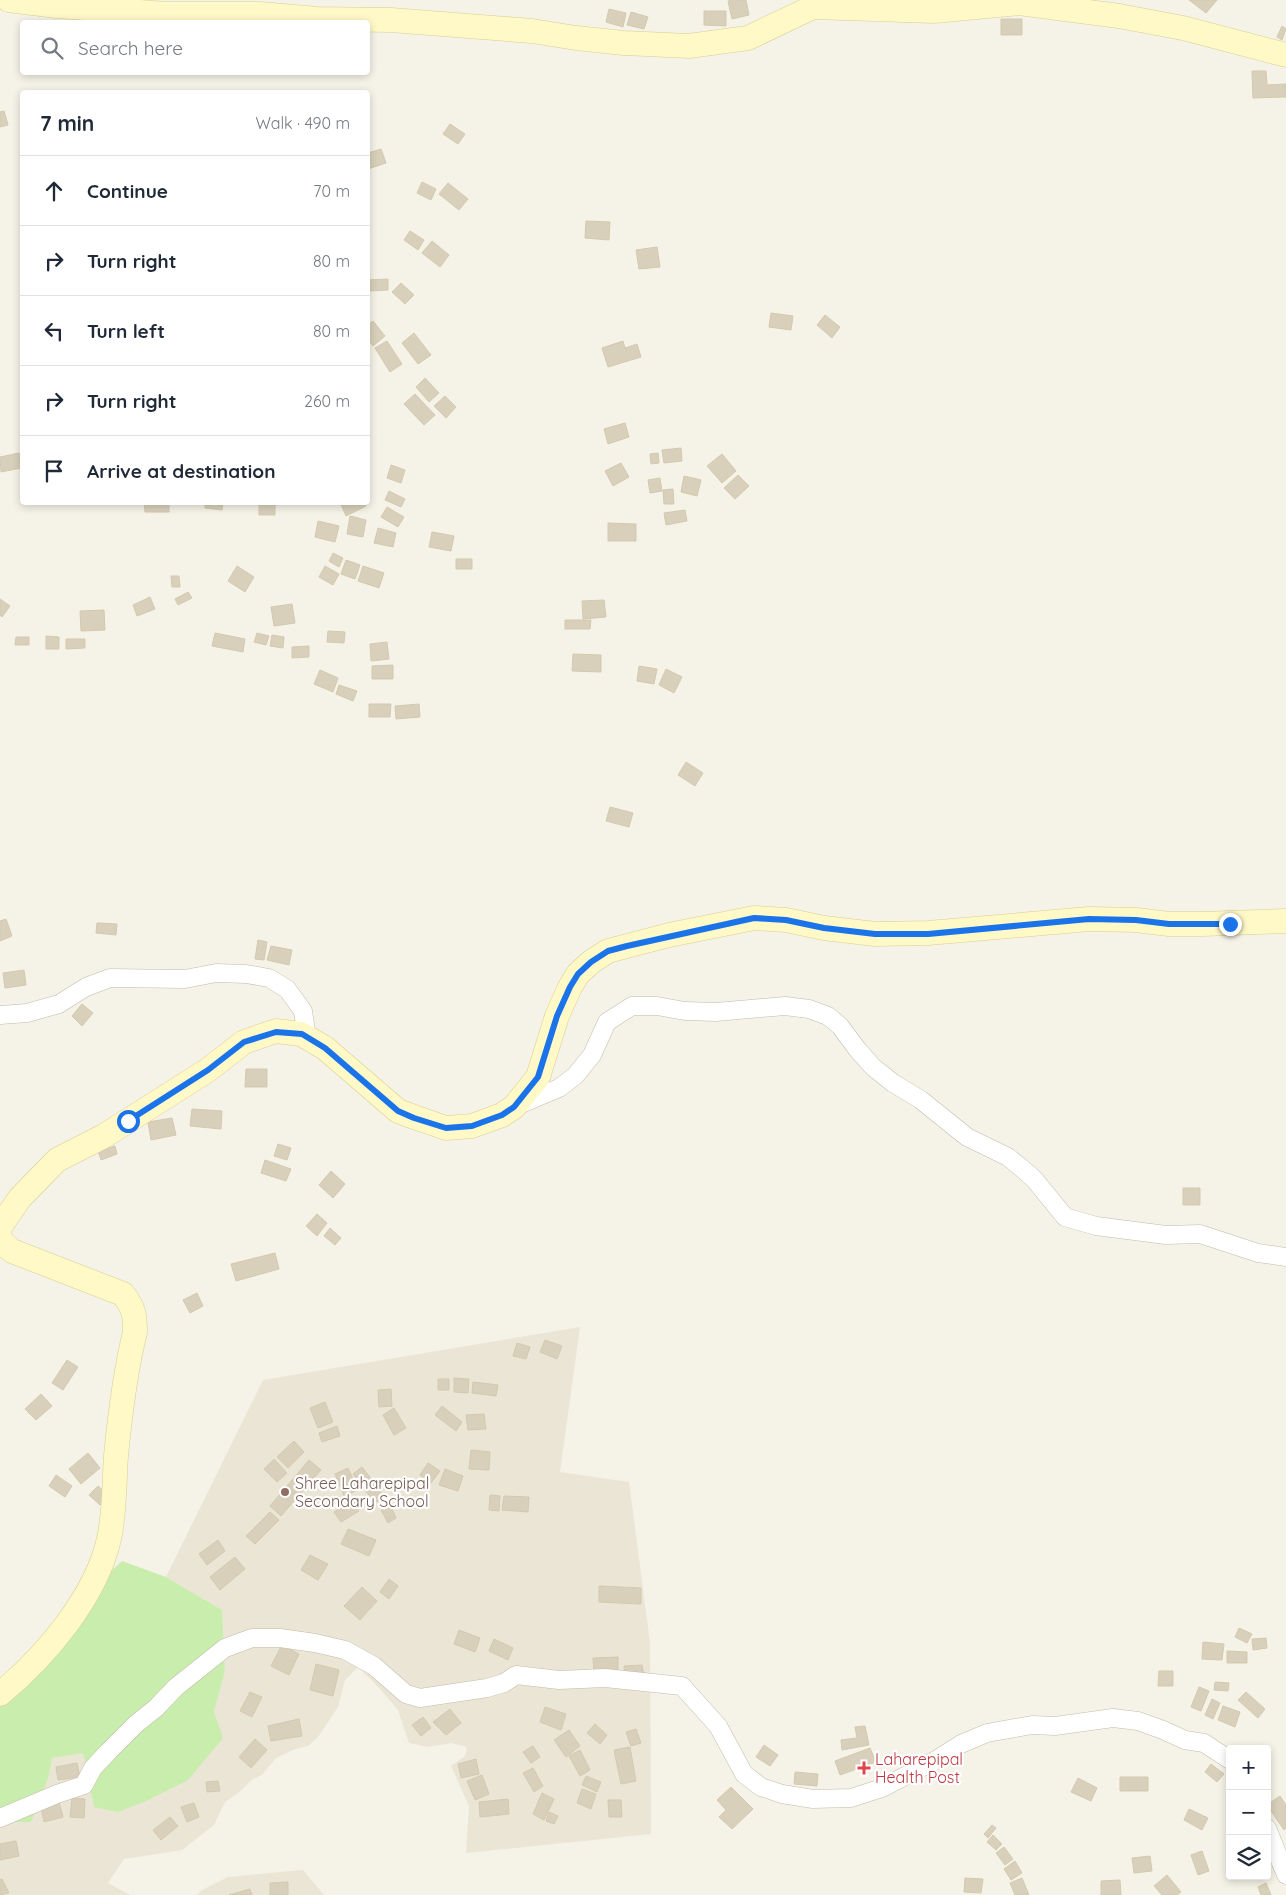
<!DOCTYPE html>
<html lang="en">
<head>
<meta charset="utf-8">
<style>
	body { margin:0; font-family:Quicksand,sans-serif; background:#f6f6f7; color:#1f2937 }
	.controls { position:absolute; right:15px; bottom:15px; display:grid; overflow:hidden; border-radius:5px; box-shadow:0 2px 8px #0003 }
	.controls button { width:45px; height:45px; display:grid; place-items:center; padding:0; border:0; border-bottom:1px solid #e0e1e3; background:#fff; color:#1f2937; font:25px sans-serif }
	.stop { position:absolute; width:15px; height:15px; margin:-11px; border:4px solid #1a73e8; border-radius:50%; background:#fff }
	.stop.end { background:#1a73e8; border-color:#fff; box-shadow:0 1px 5px #0008 }
	.list { margin:0; padding:0; list-style:none }
	h2 { display:flex; justify-content:space-between; align-items:center; height:65px; margin:0; padding:0 20px; font-size:21px }
	h2 small { font-size:16px; font-weight:400; color:#747a83 }
	.list li { display:grid; grid-template-columns:32px 1fr auto; gap:15px; align-items:center; box-sizing:border-box; height:70px; padding:0 20px; border-top:1px solid #e0e1e3 }
	.list b { display:block; font-size:19px; white-space:nowrap }
	.list em { font-size:16px; font-style:normal; color:#747a83 }
	.icon { flex:none; width:28px; height:28px; fill:none; stroke:currentColor; stroke-width:2; stroke-linecap:round; stroke-linejoin:round }
	.map { position:relative; flex:none; width:1286px; height:1895px; overflow:hidden }
	.search { position:absolute; background:#fff; box-shadow:0 2px 8px #0003; left:20px; top:20px; width:350px; height:55px; display:flex; align-items:center; gap:12px; box-sizing:border-box; padding:0 18px; border-radius:5px; color:#747a83; font-size:19px }
	.panel { position:absolute; background:#fff; box-shadow:0 2px 8px #0003; left:20px; top:90px; width:350px; height:415px; border-radius:5px }
	.map>svg:first-child { display:block }
	.residential { fill:#eae5d5 }
	.green { fill:#c9edac }
	.building { fill:#d8d0bb; stroke:#d4c9ae }
	.lines { fill:none; stroke-linecap:round; stroke-linejoin:round }
	.street-casing { stroke:#c2bca9; stroke-width:19 }
	.secondary-casing { stroke:#d9ce93; stroke-width:25 }
	.street { stroke:#fff; stroke-width:18 }
	.secondary { stroke:#fff8c7; stroke-width:24 }
	.route { stroke:#1a73e8; stroke-width:6 }
	.education-dot { fill:#8d6e63; stroke:#fff; stroke-width:2 }
	.health-dot { fill:#e0444e; stroke:#fff; stroke-width:2 }
	.labels { text-anchor:middle; dominant-baseline:central; stroke-width:4.5; stroke-linejoin:round; paint-order:stroke }
	.education-label { font-size:16px; fill:#785e54; stroke:#fff; text-anchor:start }
	.health-label { font-size:16px; fill:#be3a42; stroke:#fff; text-anchor:start }
</style>
</head>
<body>
<div class="map">
<svg width="1286" height="1895" viewBox="0 0 1286 1895">
	<rect width="100%" height="100%" fill="#f5f2e7"/>
	<path class="residential" d="M580 1327 560 1472 629 1482 650 1643 651 1834 466 1853 469 1806 451 1766 465 1756 467 1747 451 1743 428 1747 409 1743 398 1710 380 1689 358 1667 345 1680 338 1707 318 1737 308 1746 295 1749 276 1758 262 1775 253 1779 238 1793 225 1802 214 1825 182 1850 124 1859 108 1883 130 1895H0V1826L35 1809 49 1776 52 1758 83 1752 94 1807 214 1712 225 1671 222 1610 166 1577 263 1380Z
		M303 1870 324 1895H197L202 1890 228 1877Z"/>
	<path class="green" d="M122 1561 166 1577 222 1610 225 1671 214 1712 223 1738 188 1780 146 1801 118 1812 94 1807 83 1753 52 1758 49 1776 31 1822H6L0 1826V1706L49 1661 97 1585Z"/>
	<path class="building" d="M734 0H746L749 15 732 19 728 1Z
		M1189 0H1217L1206 13Z
		M609 9 626 13 623 27 606 22Z
		M704 11H726V26L704 25Z
		M631 12 648 17 644 29 627 25Z
		M1001 19H1022V35H1001Z
		M1282 26 1286 29 1282 40 1277 37Z
		M1252 71H1266L1267 85 1286 84V97L1253 98Z
		M4 111 8 125 0 127V112Z
		M450 124 465 134 458 144 443 134Z
		M381 149 386 163 368 169V153Z
		M422 182 436 189 431 200 417 193Z
		M448 183 468 199 459 210 439 194Z
		M586 221 610 222 609 240 585 238Z
		M410 231 424 240 418 250 404 240Z
		M432 241 449 255 440 267 422 253Z
		M657 247 660 267 639 269 636 250Z
		M388 279V290L368 291V280Z
		M401 283 414 295 405 304 392 292Z
		M771 313 793 316 791 330 769 327Z
		M825 315 840 327 832 338 817 325Z
		M373 321 385 336 373 346 368 339V325Z
		M414 333 431 355 418 364 402 343Z
		M387 341 402 364 390 372 375 348Z
		M623 341 625 348 637 344 641 357 608 367 602 348Z
		M425 378 439 393 429 402 416 387Z
		M415 394 435 415 424 425 404 404Z
		M445 396 456 407 446 418 434 406Z
		M625 423 629 437 608 444 604 429Z
		M681 448 682 461 664 463 662 450Z
		M19 453 21 468 1 472 0 457Z
		M658 453 659 463 651 464 650 454Z
		M722 454 736 471 722 483 707 466Z
		M621 463 629 477 613 486 605 471Z
		M391 465 405 470 401 483 387 478Z
		M738 475 749 486 735 499 724 488Z
		M684 476 701 480 697 496 681 492Z
		M660 478 662 491 650 493 648 480Z
		M673 489 674 504H664L663 490Z
		M389 491 405 499 401 507 385 500Z
		M144 502H169V512H145Z
		M205 502H223L222 510 205 508Z
		M275 502V515H259V503Z
		M340 502H364L366 506 346 516Z
		M387 507 404 517 398 527 381 517Z
		M685 510 687 521 666 525 664 513Z
		M350 516 366 520 363 537 347 534Z
		M318 521 339 526 335 542 315 537Z
		M608 523 636 524V541H608Z
		M378 528 396 533 393 547 374 543Z
		M432 532 454 536 451 551 429 547Z
		M333 553 343 558 339 567 329 561Z
		M456 559H472V569H456Z
		M346 560 360 565 355 579 341 574Z
		M237 566 254 577 245 592 228 581Z
		M325 566 339 574 333 585 319 577Z
		M363 566 384 573 379 588 358 581Z
		M171 576H179L180 587H172Z
		M188 592 192 598 178 605 175 599Z
		M150 597 155 609 137 616 133 605Z
		M0 599 10 606 2 617 0 615Z
		M604 600 606 617 583 619 582 601Z
		M292 604 295 623 274 626 271 607Z
		M104 610 105 630 81 631 80 611Z
		M565 620H591L590 629H565Z
		M328 631 345 632 344 643 327 642Z
		M215 633 245 639 243 652 212 646Z
		M257 633 269 636 266 645 254 642Z
		M272 635 284 637 283 648 270 646Z
		M46 636 59 637V649H46Z
		M16 637H29V645H15Z
		M66 639H85V648L66 649Z
		M387 642 389 659 371 661 370 644Z
		M309 646V657L292 658V647Z
		M573 654 601 655V672L572 671Z
		M393 665V679H372V666Z
		M639 666 657 669 654 684 637 681Z
		M666 669 682 677 674 693 659 685Z
		M320 670 338 678 333 692 314 684Z
		M339 685 357 691 353 701 336 694Z
		M369 704H391L390 717H369Z
		M419 704 420 717 396 719 395 706Z
		M686 762 703 773 695 786 678 775Z
		M610 807 633 813 629 827 606 821Z
		M6 919 12 936 0 941V921Z
		M97 923 117 924 116 935 96 933Z
		M258 940 267 942 264 960 255 959Z
		M271 946 292 950 289 965 267 960Z
		M24 970 26 985 5 988 3 973Z
		M82 1004 93 1013 82 1026 72 1016Z
		M246 1069H267V1087H245Z
		M192 1109 222 1111 221 1129 190 1126Z
		M172 1118 176 1135 151 1140 148 1122Z
		M278 1144 291 1148 287 1160 274 1156Z
		M115 1146 117 1154 101 1160 98 1151Z
		M265 1160 291 1169 286 1181 261 1173Z
		M331 1171 345 1184 333 1198 319 1185Z
		M1183 1188H1200V1205H1183Z
		M317 1214 327 1223 317 1236 306 1226Z
		M330 1228 341 1238 335 1245 324 1236Z
		M275 1253 279 1269 236 1281 231 1264Z
		M197 1293 203 1306 190 1313 183 1300Z
		M545 1340 562 1346 557 1359 540 1352Z
		M517 1343 530 1347 526 1359 513 1356Z
		M67 1360 78 1367 63 1390 52 1383Z
		M454 1378 469 1379 468 1393 454 1392Z
		M438 1379H449V1390H438Z
		M473 1382 498 1385 496 1396 472 1393Z
		M391 1389 392 1406 379 1407 378 1390Z
		M41 1394 52 1406 36 1420 25 1409Z
		M325 1402 333 1422 318 1428 310 1408Z
		M442 1406 462 1422 456 1431 435 1415Z
		M394 1408 406 1428 394 1435 383 1415Z
		M484 1414 486 1429 468 1430 466 1415Z
		M337 1426 340 1436 322 1442 319 1433Z
		M294 1441 304 1452 288 1468 277 1457Z
		M471 1450 490 1452 489 1470 469 1469Z
		M88 1453 100 1468 81 1484 69 1469Z
		M274 1459 287 1473 277 1482 264 1469Z
		M309 1460 321 1470 281 1516 270 1506Z
		M428 1463 440 1471 431 1483 420 1475Z
		M362 1467 384 1496 375 1503 353 1474Z
		M348 1468 358 1490 344 1496 335 1474Z
		M445 1469 463 1476 458 1491 439 1485Z
		M56 1475 72 1486 65 1497 49 1486Z
		M98 1486 109 1496 100 1505 89 1495Z
		M490 1495 500 1496 499 1511 489 1510Z
		M504 1496 529 1497 528 1512 502 1510Z
		M353 1500 359 1511 341 1522 334 1512Z
		M390 1504 396 1518 388 1523 381 1510Z
		M270 1512 279 1520 255 1544 246 1536Z
		M348 1529 376 1540 369 1556 341 1544Z
		M218 1540 225 1551 207 1565 199 1554Z
		M310 1555 328 1564 318 1580 301 1570Z
		M235 1557 245 1569 220 1590 210 1577Z
		M389 1579 398 1586 389 1599 380 1592Z
		M599 1586 641 1588V1604L599 1602Z
		M362 1587 377 1601 360 1620 344 1606Z
		M1239 1628 1252 1634 1247 1643 1235 1637Z
		M459 1630 480 1638 475 1652 454 1644Z
		M1266 1638 1267 1648 1253 1650 1252 1639Z
		M494 1639 513 1648 508 1660 489 1651Z
		M1203 1642 1224 1644 1222 1660 1202 1659Z
		M282 1645 299 1654 289 1675 271 1666Z
		M1227 1651 1247 1652V1663H1227Z
		M618 1657V1673H594L593 1658Z
		M316 1664 339 1670 333 1696 310 1690Z
		M642 1665 644 1676 625 1678 624 1666Z
		M1159 1671H1173V1686H1158Z
		M1215 1682 1229 1683 1228 1691 1214 1690Z
		M1199 1687 1209 1691 1201 1711 1191 1707Z
		M250 1692 262 1697 252 1717 240 1711Z
		M1246 1692 1265 1709 1258 1718 1238 1700Z
		M1212 1699 1220 1703 1213 1719 1205 1715Z
		M1223 1706 1240 1712 1235 1727 1218 1720Z
		M545 1707 566 1714 561 1730 540 1722Z
		M450 1709 461 1723 446 1735 433 1722Z
		M423 1717 431 1728 421 1736 412 1725Z
		M299 1719 302 1736 271 1741 268 1726Z
		M595 1724 607 1735 600 1744 587 1733Z
		M865 1726 869 1745 842 1750 841 1740 857 1738 855 1727Z
		M636 1729 641 1743 631 1746 626 1732Z
		M569 1730 580 1746 566 1757 554 1740Z
		M255 1739 267 1750 251 1768 239 1757Z
		M764 1745 778 1755 770 1766 756 1757Z
		M533 1746 540 1757 531 1763 523 1752Z
		M630 1747 636 1781 621 1784 614 1750Z
		M870 1748 876 1762 840 1775 835 1761Z
		M580 1750 590 1770 580 1776 569 1756Z
		M476 1759 479 1774 461 1778 458 1764Z
		M77 1763 80 1777 58 1780 56 1767Z
		M1211 1764 1224 1774 1217 1782 1205 1772Z
		M533 1768 543 1786 534 1792 523 1773Z
		M795 1772 818 1774 817 1786 794 1784Z
		M482 1775 489 1794 475 1800 467 1781Z
		M586 1776 601 1782 597 1792 582 1785Z
		M1120 1777H1148V1791H1120Z
		M1078 1778 1097 1788 1091 1801 1071 1792Z
		M218 1781 220 1791 207 1792 206 1782Z
		M731 1787 753 1809 732 1829 719 1817 726 1810 717 1800Z
		M582 1789 596 1794 591 1809 577 1803Z
		M542 1793 554 1799 544 1820 533 1814Z
		M1280 1796 1286 1805V1828L1284 1830 1267 1805Z
		M72 1798 85 1799 84 1818 70 1817Z
		M508 1799 509 1814 480 1817 479 1802Z
		M608 1800H621L622 1817H609Z
		M59 1802 63 1817 44 1822 41 1807Z
		M194 1803 199 1817 187 1822 181 1807Z
		M1189 1809 1208 1818 1202 1830 1184 1820Z
		M549 1812 558 1816 554 1824 546 1821Z
		M170 1817 178 1826 161 1840 153 1830Z
		M992 1825 996 1828 988 1838 984 1834Z
		M993 1835 1002 1844 996 1850 987 1842Z
		M16 1841 19 1856 0 1860V1844Z
		M1004 1847 1013 1859 1005 1865 996 1853Z
		M1202 1851 1209 1871 1198 1875 1191 1855Z
		M1150 1856 1152 1871 1134 1873 1132 1858Z
		M1015 1861 1022 1873 1011 1880 1004 1869Z
		M1167 1875 1181 1892 1177 1895H1162L1154 1886Z
		M965 1878 983 1879 981 1893 964 1892Z
		M1022 1878 1029 1895H1015L1010 1883Z
		M2 1879 9 1893 0 1895V1880Z
		M1120 1880 1121 1895H1101V1881Z
		M288 1882V1895H270V1883Z
		M1266 1883 1271 1895H1261L1258 1887Z
		M250 1889 252 1895H229Z"/>
	<g class="lines">
		<defs>
			<path id="street" d="M0 1015 27 1013 59 1004 86 987 110 978 185 979 216 973 246 974 269 978 287 989 303 1011 307 1038
				M514 1107 559 1088 575 1076 592 1055 607 1022 632 1006H657L685 1011 716 1012 785 1006 809 1009 828 1016 840 1026 857 1049 873 1067 893 1083 921 1100 967 1137 1008 1157 1024 1170 1034 1179 1065 1217 1096 1226 1166 1235 1200 1234 1258 1253 1286 1257
				M0 1818 57 1794 84 1785 93 1768 108 1752 136 1724 156 1708 176 1687 225 1648 252 1638H280L315 1643 345 1650 374 1666 406 1694 420 1698 487 1688 504 1683 516 1675 559 1680 605 1678 682 1686 718 1726 744 1774 761 1787 782 1794 813 1799 851 1798 882 1788 936 1760 961 1744 987 1733 1032 1725 1055 1726 1113 1718 1138 1721 1163 1730 1185 1740 1204 1743 1230 1760
				M1267 1828 1286 1875"/>
			<path id="secondary" d="M9 0 57 6 167 14H260L317 19 391 20 532 31 576 38 624 43 689 46 748 38 813 7 934 11 1019 3 1119 16 1183 28 1286 55
				M0 1227 20 1198 57 1160 104 1136 208 1070 244 1042 276 1031 301 1034 325 1048 398 1111 414 1117 446 1128 472 1126 502 1115 514 1107 538 1077 557 1016 570 987 578 974 591 962 608 951 669 935 754 918 786 920 824 928 875 934 928 933 1089 919 1136 920 1169 924H1202L1286 921
				M0 1238 3 1243 12 1251 123 1294C134 1308 135 1315 135 1332 125 1373 120 1414 116 1456 114 1483 115 1512 109 1539 96 1597 45 1657 0 1694"/>
		</defs>
		<use href="#street" class="street-casing"/>
		<use href="#secondary" class="secondary-casing"/>
		<use href="#street" class="street"/>
		<use href="#secondary" class="secondary"/>
	</g>
	<g class="lines">
		<path class="route" d="M128 1121 208 1070 244 1042 276 1032 302 1034 325 1048 398 1111 414 1118 446 1128 472 1126 502 1115 514 1107 538 1077 557 1016 570 987 578 974 591 962 608 951 627 946 754 918 786 920 824 928 875 934H928L1089 919 1136 920 1169 924H1230"/>
	</g>
	<circle class="education-dot" cx="285" cy="1492" r="5"/>
	<path class="health-dot" d="M861.5 1760.5h5v5h5v5h-5v5h-5v-5h-5v-5h5z"/>
	<g class="labels">
		<g class="education-label">
			<text x="295" y="1483">Shree Laharepipal<tspan x="295" dy="18">Secondary School</tspan></text>
		</g>
		<g class="health-label">
			<text x="875" y="1759">Laharepipal<tspan x="875" dy="18">Health Post</tspan></text>
		</g>
	</g>
</svg>
<div class="controls">
<button>+</button>
<button>−</button>
<button><svg class="icon" aria-label="layers" viewBox="0 0 24 24"><path d="M12 4l9 5-9 5-9-5zM3 14l9 5 9-5"/></svg></button>
</div>
<div class="stop" style="left:128px;top:1121px"></div>
<div class="stop end" style="left:1230px;top:924px"></div>
<div class="search"><svg class="icon" aria-label="search" viewBox="0 0 24 24"><circle cx="10" cy="10" r="6"/><path d="M15 15l6 6"/></svg>Search here</div>
<section class="panel">
<h2>7 min<small>Walk · 490 m</small></h2>
<ul class="list">
<li><svg class="icon" aria-label="ahead" viewBox="0 0 24 24"><path d="M12 20V5M6 11l6-6 6 6"/></svg><div><b>Continue</b></div><em>70 m</em></li>
<li><svg class="icon" aria-label="right" viewBox="0 0 24 24"><path d="M7 20v-9h11M14 6l5 5-5 5"/></svg><div><b>Turn right</b></div><em>80 m</em></li>
<li><svg class="icon" aria-label="left" viewBox="0 0 24 24"><path d="M17 20v-9H6M10 6l-5 5 5 5"/></svg><div><b>Turn left</b></div><em>80 m</em></li>
<li><svg class="icon" aria-label="right" viewBox="0 0 24 24"><path d="M7 20v-9h11M14 6l5 5-5 5"/></svg><div><b>Turn right</b></div><em>260 m</em></li>
<li><svg class="icon" aria-label="arrive" viewBox="0 0 24 24"><path d="M6 21V4h12l-3 4 3 4H6"/></svg><div><b>Arrive at destination</b></div></li>
</ul>
</section>
</div>
</body>
</html>
